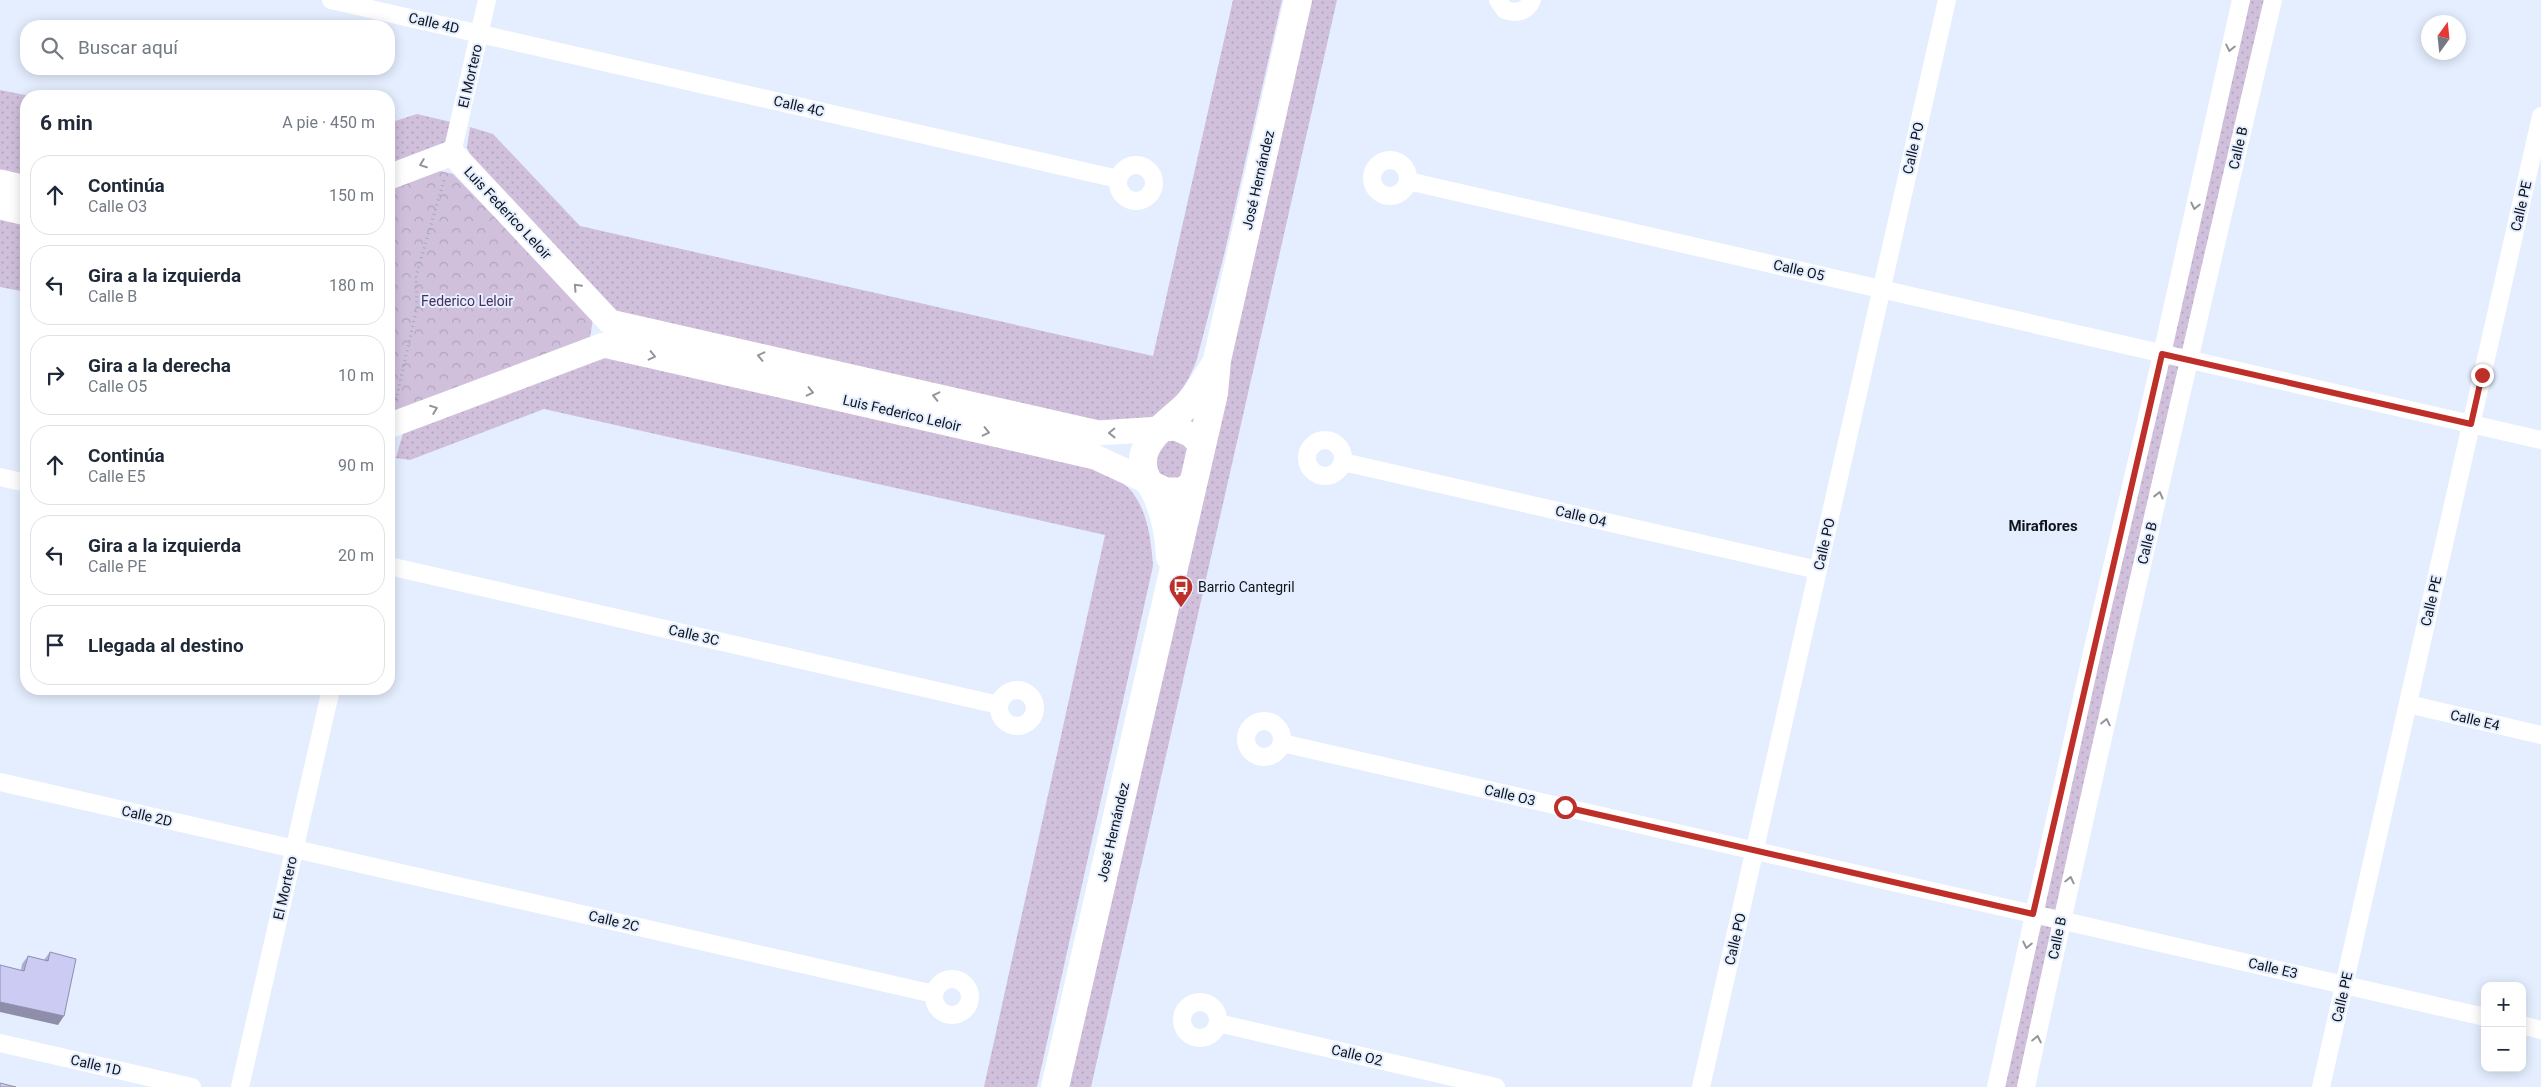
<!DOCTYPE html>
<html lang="es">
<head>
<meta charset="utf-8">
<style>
	body { margin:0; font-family:Roboto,sans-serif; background:#f6f6f7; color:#1f2937 }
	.controls { position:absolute; right:15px; bottom:15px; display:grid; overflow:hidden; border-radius:10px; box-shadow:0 2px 12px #0003 }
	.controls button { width:45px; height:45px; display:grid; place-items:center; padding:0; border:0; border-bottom:1px solid #e0e1e3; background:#fff; color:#1f2937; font:25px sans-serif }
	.compass { position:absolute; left:2421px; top:15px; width:45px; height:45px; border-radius:50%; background:#fff; box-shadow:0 2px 12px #0003; rotate:15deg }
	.stop { position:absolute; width:15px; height:15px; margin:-11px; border:4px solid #bd2f28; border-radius:50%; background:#fff }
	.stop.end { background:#bd2f28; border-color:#fff; box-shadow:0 1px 5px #0008 }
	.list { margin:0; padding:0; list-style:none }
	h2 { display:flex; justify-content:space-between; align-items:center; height:65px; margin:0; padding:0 20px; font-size:21px }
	h2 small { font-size:16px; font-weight:400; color:#747a83 }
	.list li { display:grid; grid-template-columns:32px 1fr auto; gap:15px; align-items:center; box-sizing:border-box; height:80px; margin:0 10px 10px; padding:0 10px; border:1px solid #e0e1e3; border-radius:20px }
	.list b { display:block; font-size:19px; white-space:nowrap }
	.list p { margin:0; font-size:16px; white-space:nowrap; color:#747a83 }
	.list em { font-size:16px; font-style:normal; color:#747a83 }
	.icon { flex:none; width:28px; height:28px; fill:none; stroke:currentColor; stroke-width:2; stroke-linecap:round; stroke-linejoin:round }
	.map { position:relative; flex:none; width:2541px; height:1087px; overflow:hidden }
	.search { position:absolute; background:#fff; box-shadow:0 2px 12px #0003; left:20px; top:20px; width:375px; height:55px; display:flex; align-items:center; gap:12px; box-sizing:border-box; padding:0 18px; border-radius:20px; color:#747a83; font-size:19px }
	.panel { position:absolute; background:#fff; box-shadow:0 2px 12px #0003; left:20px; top:90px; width:375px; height:605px; border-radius:20px }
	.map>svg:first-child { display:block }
	.grass { fill:url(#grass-dots) }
	.forest { fill:url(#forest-crowns) }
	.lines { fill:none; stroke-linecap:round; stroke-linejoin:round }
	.path { stroke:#a2aab8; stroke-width:3; stroke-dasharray:1 4; stroke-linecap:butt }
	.street { stroke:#fff; stroke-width:18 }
	.secondary { stroke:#fff; stroke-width:25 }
	.primary { stroke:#fff; stroke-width:28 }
	.wall { fill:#afafd2 }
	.shaded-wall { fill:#8e8eab }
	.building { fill:#cbcbf4; stroke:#8e8eab }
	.oneway { stroke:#939599 }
	.route { stroke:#bd2f28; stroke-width:6 }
	.labels { text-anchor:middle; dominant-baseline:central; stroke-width:4; stroke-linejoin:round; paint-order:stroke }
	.street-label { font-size:14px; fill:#0e131c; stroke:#e4eefe }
	.park-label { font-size:14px; fill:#4a2d5d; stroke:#e4eefe }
	.poi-label { font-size:14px; fill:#0e131c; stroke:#e4eefe; text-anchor:start }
	.neighbourhood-label { font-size:15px; font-weight:bold; fill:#0e131c; stroke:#e4eefe }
</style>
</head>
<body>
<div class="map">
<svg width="2541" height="1087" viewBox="0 0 2541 1087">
	<defs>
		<pattern id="grass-dots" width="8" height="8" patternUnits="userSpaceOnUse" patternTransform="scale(1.25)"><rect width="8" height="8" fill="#d0c0dc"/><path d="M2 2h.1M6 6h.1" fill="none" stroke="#b1a4bc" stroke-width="1.8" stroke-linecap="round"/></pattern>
		<pattern id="forest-crowns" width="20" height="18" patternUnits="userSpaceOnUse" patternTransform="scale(1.25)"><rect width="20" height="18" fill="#d0c0dc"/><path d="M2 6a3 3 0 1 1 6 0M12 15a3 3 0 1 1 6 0" fill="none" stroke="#b1a4bc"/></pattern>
	</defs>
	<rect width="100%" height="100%" fill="#e4eefe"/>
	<path class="grass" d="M1233 0H1282L1224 255 1197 359C1190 380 1173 407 1152 417 1137 423 1117 423 1101 425L630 318 610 308 471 158 467 147 470 127 493 134 580 226 1153 356Z
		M1298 0H1337L1091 1087H1055L1171 577 1145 474 1203 384Z
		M2241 0H2273L2026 1087H1996Z
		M0 90 30 96H26V181L0 175Z
		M417 114 451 122 445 143 389 171V123Z
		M0 214 26 220V292L0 287Z
		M598 356 1079 458C1093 466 1111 473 1124 484 1147 503 1151 538 1153 566L1037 1087H984L1105 535 544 409 410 460 396 458 403 433Z"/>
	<path class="forest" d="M440 171 453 174 593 319 590 337 399 411 389 408V190Z"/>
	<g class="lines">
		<path class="path" d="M396 400 417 307 416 276 444 180"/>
		<path class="street" d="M331 0 1118 179
			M1498 0 1505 10C1516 14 1527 12 1532 0
			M452 153 487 0
			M1372 178a18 18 0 1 1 36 0a18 18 0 1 1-36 0Z
			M1118 183a18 18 0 1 1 36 0a18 18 0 1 1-36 0Z
			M1408 181 2541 440
			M1307 458a18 18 0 1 1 36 0a18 18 0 1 1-36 0Z
			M1343 462 1818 570
			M0 477 26 483
			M389 566 999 705
			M999 708a18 18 0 1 1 36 0a18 18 0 1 1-36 0Z
			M2408 704 2541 735
			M1246 739a18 18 0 1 1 36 0a18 18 0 1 1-36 0Z
			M1282 743 2485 1017
			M0 782 934 994
			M934 997a18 18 0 1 1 36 0a18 18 0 1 1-36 0Z
			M1182 1020a18 18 0 1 1 36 0a18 18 0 1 1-36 0Z
			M1218 1023 1496 1087
			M2522 1025 2541 1030
			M0 1043 192 1087
			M240 1087 331 689
			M1701 1087 1947 0
			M1996 1087 2093 648 2162 354 2241 0
			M2026 1087C2104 724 2188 362 2273 0
			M2321 1087 2541 116"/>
		<path class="secondary" d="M389 177 452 153 610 322 1098 433 1176 428 1191 435 1201 445
			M0 182 26 188
			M0 207 26 213
			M389 423 391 425 604 345 1095 457 1166 490H1181L1193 483"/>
		<path class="primary" d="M1170 557C1169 535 1165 514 1156 494 1153 487 1147 481 1145 474 1134 444 1167 424 1185 407 1197 396 1205 380 1214 366
			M1055 1087 1214 393 1217 360 1298 0"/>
	</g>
	<path class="wall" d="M50 952 58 1025 21 970 22 964 28 956 44 960Z"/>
	<path class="shaded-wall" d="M0 1002 64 1016 58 1025 0 1012Z"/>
	<path class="building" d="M50 952 76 959 64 1016 0 1002V965L24 971 28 956 48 961Z
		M0 1083 16 1087H0Z"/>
	<defs><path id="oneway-chevron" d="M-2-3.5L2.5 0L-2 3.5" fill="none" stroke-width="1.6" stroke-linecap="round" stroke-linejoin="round" transform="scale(1.25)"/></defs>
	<g class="oneway">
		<use href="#oneway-chevron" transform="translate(2230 48) rotate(102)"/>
		<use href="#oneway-chevron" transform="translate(423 164) rotate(159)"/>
		<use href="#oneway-chevron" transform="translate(2195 206) rotate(103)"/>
		<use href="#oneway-chevron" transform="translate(577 287) rotate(-133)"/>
		<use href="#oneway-chevron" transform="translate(652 356) rotate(13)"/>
		<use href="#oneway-chevron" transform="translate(761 356) rotate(-167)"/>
		<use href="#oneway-chevron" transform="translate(810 392) rotate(13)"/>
		<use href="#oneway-chevron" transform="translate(936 396) rotate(-167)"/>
		<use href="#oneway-chevron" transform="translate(434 409) rotate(-21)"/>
		<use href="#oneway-chevron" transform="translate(986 432) rotate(13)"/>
		<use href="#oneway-chevron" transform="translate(1112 433) rotate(179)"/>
		<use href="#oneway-chevron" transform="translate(2159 495) rotate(-76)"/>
		<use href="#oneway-chevron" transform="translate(2106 722) rotate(-78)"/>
		<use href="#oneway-chevron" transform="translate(2070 880) rotate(-77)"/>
		<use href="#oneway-chevron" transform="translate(2027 945) rotate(102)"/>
		<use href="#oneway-chevron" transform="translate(2037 1039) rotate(-78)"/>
	</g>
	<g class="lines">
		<path class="route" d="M1565 807 2033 914 2162 354 2471 424 2482 375"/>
	</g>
	<defs>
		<symbol id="bus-pin" viewBox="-11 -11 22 30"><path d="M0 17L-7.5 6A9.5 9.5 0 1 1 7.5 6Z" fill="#bd2f28" stroke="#e4eefe"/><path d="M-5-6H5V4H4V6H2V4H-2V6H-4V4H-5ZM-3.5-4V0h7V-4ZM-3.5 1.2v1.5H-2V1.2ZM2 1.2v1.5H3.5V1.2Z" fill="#fff"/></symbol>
	</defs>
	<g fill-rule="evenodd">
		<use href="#bus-pin" x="1167" y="573" width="28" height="38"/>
	</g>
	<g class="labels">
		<g class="street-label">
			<text transform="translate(434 23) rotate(13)">Calle 4D</text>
			<text transform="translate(470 76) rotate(-77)">El Mortero</text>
			<text transform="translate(799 106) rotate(13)">Calle 4C</text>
			<text transform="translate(1913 148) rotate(-77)">Calle PO</text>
			<text transform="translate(2238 148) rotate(-77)">Calle B</text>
			<text transform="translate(1258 180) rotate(-77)">José Hernández</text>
			<text transform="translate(2521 206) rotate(-77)">Calle PE</text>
			<text transform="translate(508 213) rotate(47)">Luis Federico Leloir</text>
			<text transform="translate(1799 270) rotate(13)">Calle O5</text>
			<text transform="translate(902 413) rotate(13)">Luis Federico Leloir</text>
			<text transform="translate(1581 516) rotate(13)">Calle O4</text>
			<text transform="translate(2147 543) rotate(-76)">Calle B</text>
			<text transform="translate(1824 544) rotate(-77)">Calle PO</text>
			<text transform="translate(2431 601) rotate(-77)">Calle PE</text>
			<text transform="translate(694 635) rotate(13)">Calle 3C</text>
			<text transform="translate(2475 720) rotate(13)">Calle E4</text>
			<text transform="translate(1510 795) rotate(13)">Calle O3</text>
			<text transform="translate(147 816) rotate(13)">Calle 2D</text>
			<text transform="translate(1113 832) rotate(-77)">José Hernández</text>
			<text transform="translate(285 888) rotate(-77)">El Mortero</text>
			<text transform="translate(614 921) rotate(13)">Calle 2C</text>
			<text transform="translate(2057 938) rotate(-78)">Calle B</text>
			<text transform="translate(1735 939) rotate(-77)">Calle PO</text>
			<text transform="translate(2273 968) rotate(13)">Calle E3</text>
			<text transform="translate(2342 997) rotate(-77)">Calle PE</text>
			<text transform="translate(1357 1055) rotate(13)">Calle O2</text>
			<text transform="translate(96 1065) rotate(13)">Calle 1D</text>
		</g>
		<g class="park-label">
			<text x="467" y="301">Federico Leloir</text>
		</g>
		<g class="poi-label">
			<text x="1198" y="587">Barrio Cantegril</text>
		</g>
		<g class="neighbourhood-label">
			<text x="2043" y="526">Miraflores</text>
		</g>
	</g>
</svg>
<div class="controls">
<button>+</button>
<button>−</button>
</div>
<svg class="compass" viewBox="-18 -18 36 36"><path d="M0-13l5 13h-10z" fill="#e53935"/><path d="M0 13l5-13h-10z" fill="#747a83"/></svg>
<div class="stop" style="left:1565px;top:807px"></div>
<div class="stop end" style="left:2482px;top:375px"></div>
<div class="search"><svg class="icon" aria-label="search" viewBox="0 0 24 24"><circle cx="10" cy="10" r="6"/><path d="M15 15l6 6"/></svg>Buscar aquí</div>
<section class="panel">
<h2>6 min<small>A pie · 450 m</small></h2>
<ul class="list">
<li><svg class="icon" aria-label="ahead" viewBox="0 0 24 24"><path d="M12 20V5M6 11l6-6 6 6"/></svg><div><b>Continúa</b><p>Calle O3</p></div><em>150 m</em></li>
<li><svg class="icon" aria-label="left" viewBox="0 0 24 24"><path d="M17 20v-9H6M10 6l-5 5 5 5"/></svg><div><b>Gira a la izquierda</b><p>Calle B</p></div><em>180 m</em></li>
<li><svg class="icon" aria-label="right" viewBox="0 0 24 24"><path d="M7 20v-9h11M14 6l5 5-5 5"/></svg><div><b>Gira a la derecha</b><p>Calle O5</p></div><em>10 m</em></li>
<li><svg class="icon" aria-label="ahead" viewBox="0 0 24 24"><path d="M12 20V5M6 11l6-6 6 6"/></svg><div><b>Continúa</b><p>Calle E5</p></div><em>90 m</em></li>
<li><svg class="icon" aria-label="left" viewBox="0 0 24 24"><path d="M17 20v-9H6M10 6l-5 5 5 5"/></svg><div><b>Gira a la izquierda</b><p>Calle PE</p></div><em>20 m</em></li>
<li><svg class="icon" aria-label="arrive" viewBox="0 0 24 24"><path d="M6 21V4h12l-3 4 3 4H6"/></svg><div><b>Llegada al destino</b></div></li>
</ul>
</section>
</div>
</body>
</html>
